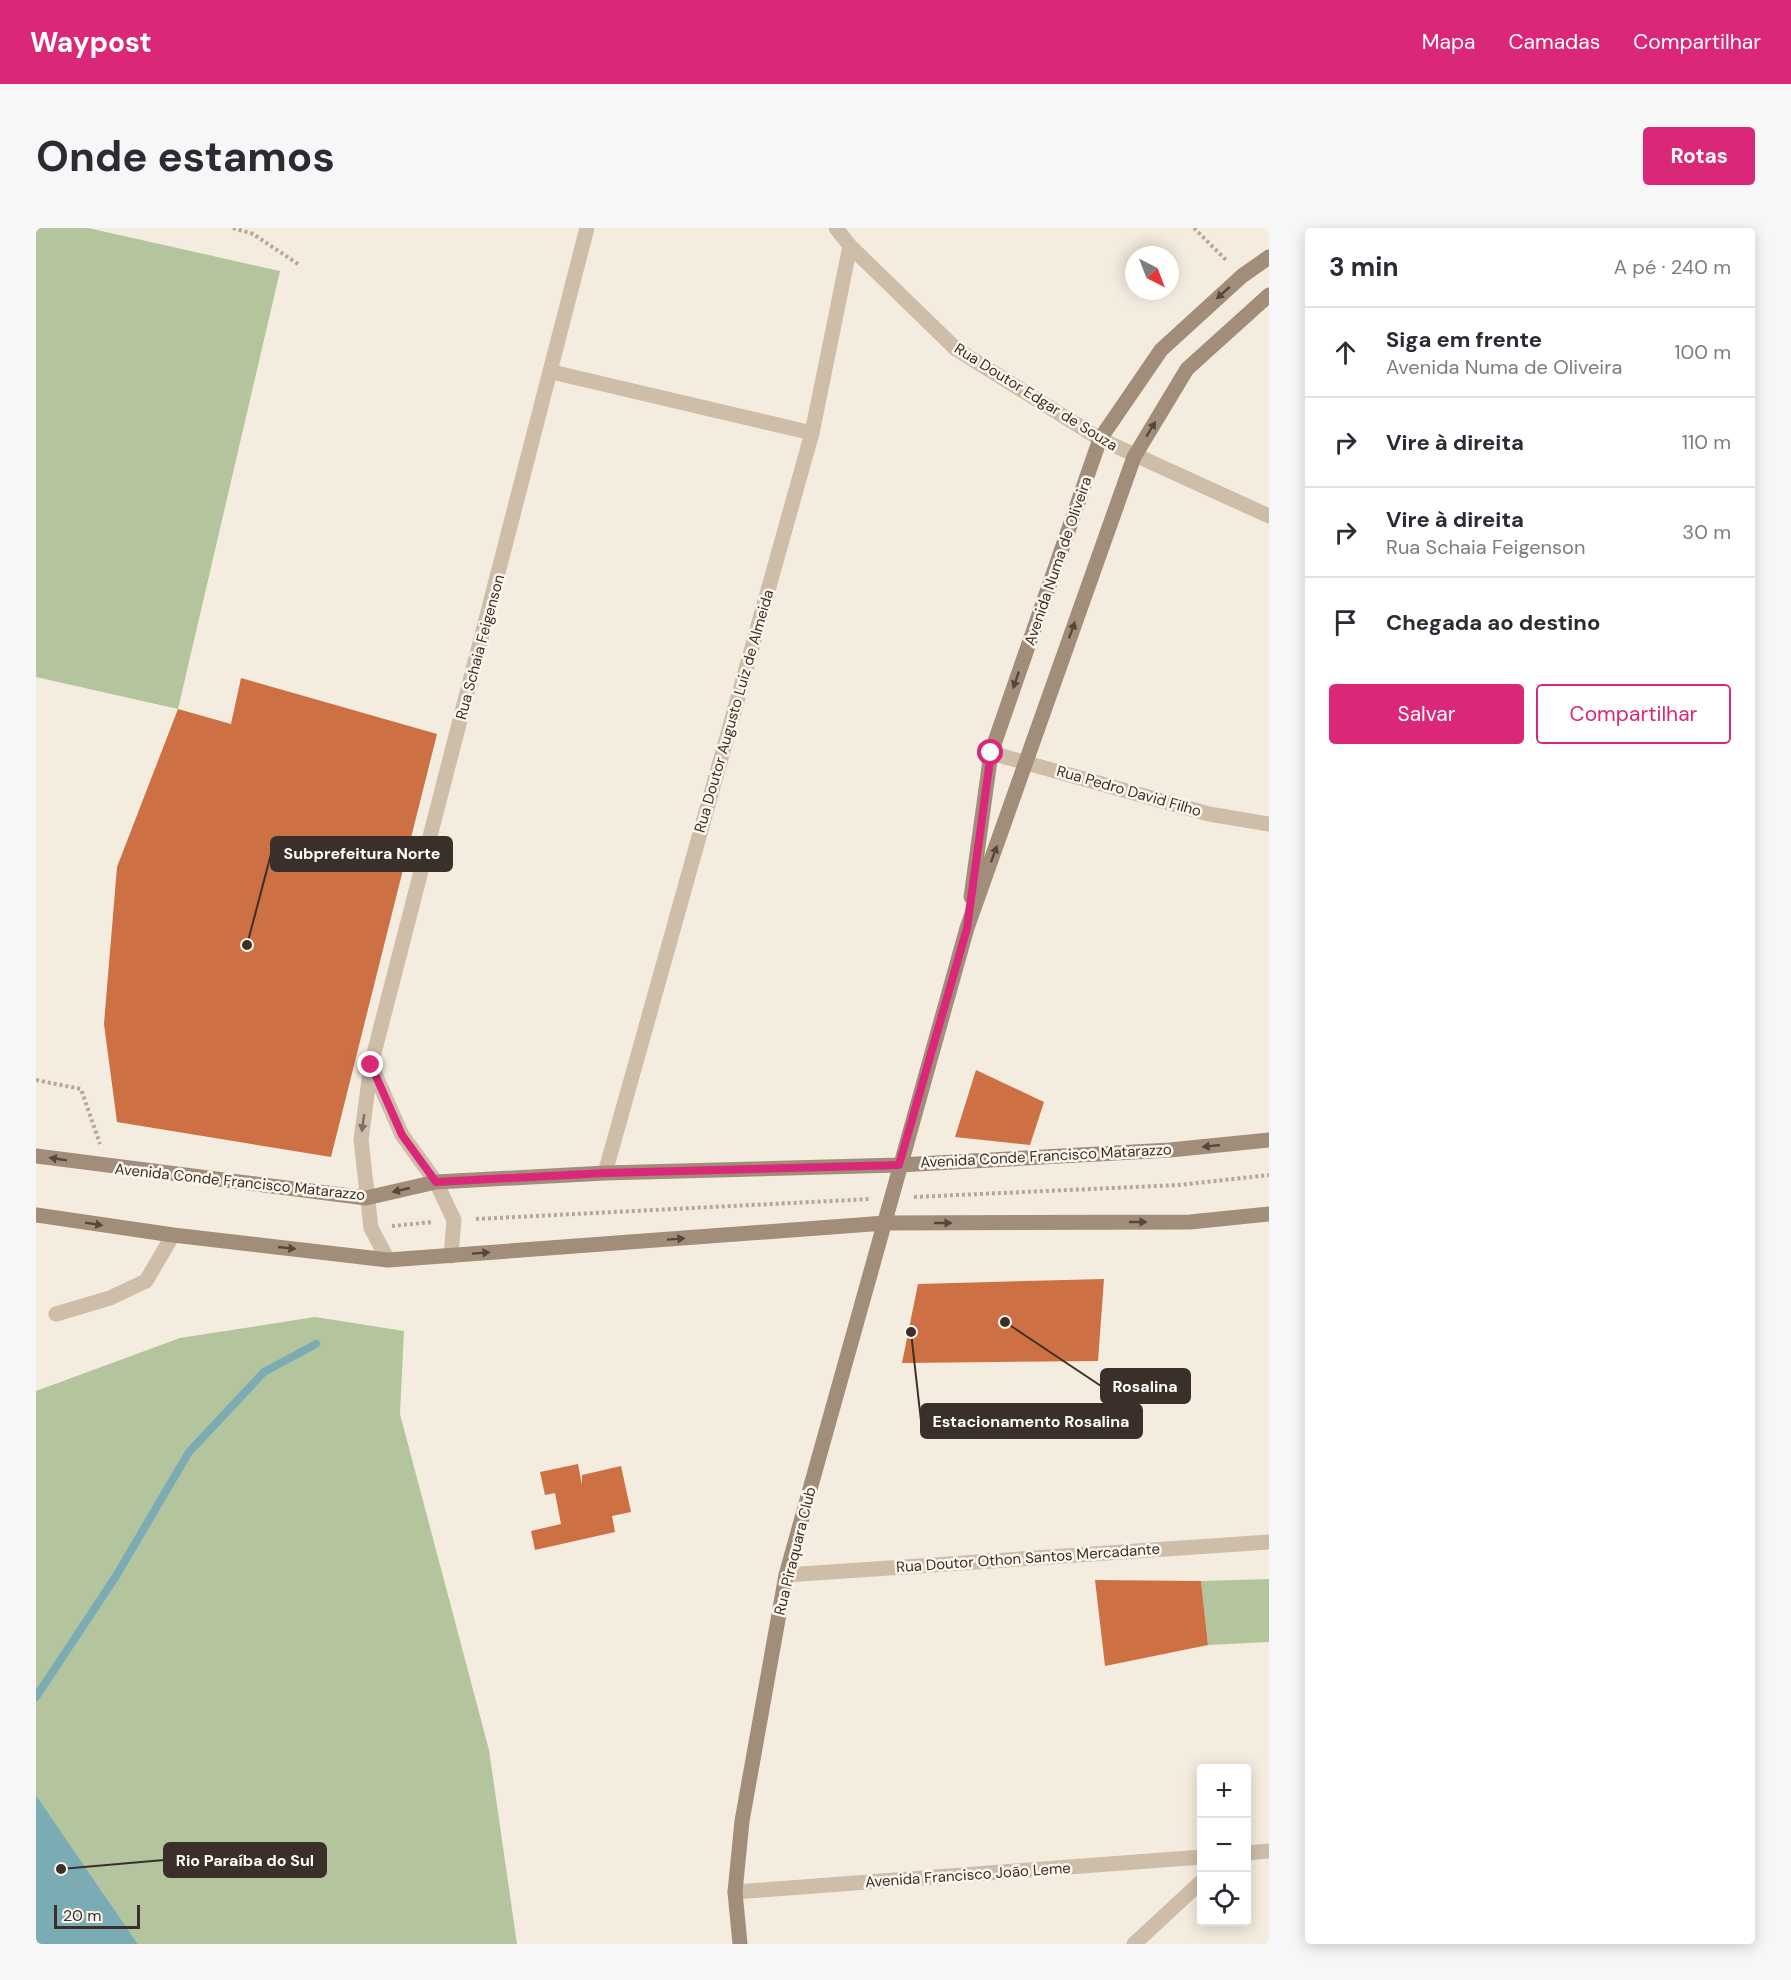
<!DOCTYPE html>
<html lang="pt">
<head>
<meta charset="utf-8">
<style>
	body { margin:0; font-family:"DM Sans",sans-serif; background:#f7f7f7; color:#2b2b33 }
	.controls { position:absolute; right:18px; bottom:18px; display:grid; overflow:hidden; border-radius:6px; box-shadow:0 3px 15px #0003 }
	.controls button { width:54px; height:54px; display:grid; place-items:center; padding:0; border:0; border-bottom:2px solid #e1e1e2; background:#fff; color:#2b2b33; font:30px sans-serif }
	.compass { position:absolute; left:1089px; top:18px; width:54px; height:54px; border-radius:50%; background:#fff; box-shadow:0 3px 15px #0003; rotate:138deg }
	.scale { position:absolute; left:18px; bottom:15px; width:86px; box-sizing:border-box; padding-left:6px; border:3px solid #3a3029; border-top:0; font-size:16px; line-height:21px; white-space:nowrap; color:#3a3029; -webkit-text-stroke:4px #fbf5ec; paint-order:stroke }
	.stop { position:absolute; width:18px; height:18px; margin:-14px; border:4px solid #db2777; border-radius:50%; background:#fff }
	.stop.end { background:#db2777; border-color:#fff; box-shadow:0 2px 6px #0008 }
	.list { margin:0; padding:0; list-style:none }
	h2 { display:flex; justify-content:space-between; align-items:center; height:78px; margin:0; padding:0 24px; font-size:26px }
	h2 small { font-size:20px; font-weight:400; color:#7c7c81 }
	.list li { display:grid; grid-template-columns:39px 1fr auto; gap:18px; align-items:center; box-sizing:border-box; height:90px; padding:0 24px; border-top:2px solid #e1e1e2 }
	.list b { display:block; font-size:22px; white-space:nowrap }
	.list p { margin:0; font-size:20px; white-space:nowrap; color:#7c7c81 }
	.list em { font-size:20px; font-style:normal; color:#7c7c81 }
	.actions { display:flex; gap:12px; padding:18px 24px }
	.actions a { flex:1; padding:14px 0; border:2px solid #db2777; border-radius:6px; text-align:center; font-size:21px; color:#db2777 }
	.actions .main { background:#db2777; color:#fff }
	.icon { flex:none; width:33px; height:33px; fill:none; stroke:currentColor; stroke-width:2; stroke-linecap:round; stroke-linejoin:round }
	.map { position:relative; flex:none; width:1233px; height:1716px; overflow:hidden; border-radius:6px }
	header { display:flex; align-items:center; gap:36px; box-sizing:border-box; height:84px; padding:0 30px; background:#db2777; color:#fff }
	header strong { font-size:28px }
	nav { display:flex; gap:33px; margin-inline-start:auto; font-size:21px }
	.intro { display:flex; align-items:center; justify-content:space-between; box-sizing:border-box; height:144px; padding:0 36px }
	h1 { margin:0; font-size:42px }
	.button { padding:15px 27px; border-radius:6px; background:#db2777; color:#fff; font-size:21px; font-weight:700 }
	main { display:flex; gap:36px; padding:0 36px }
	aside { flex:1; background:#fff; border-radius:6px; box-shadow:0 3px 15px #0003 }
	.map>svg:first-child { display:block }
	.green { fill:#b4c59d }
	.water { fill:#7bacb3 }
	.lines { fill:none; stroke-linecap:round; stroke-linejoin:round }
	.stream { stroke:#7bacb3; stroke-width:8 }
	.building { fill:#cd7144 }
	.path { stroke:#baa793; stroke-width:4; stroke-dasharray:3 3; stroke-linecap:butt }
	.lane { stroke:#cebda9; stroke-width:15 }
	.street { stroke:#cebda9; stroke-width:15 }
	.secondary { stroke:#a28c7a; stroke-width:15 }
	.oneway { fill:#54473d }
	.oneway2 { fill:#7d6f63 }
	.route { stroke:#db2777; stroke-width:8 }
	.labels { text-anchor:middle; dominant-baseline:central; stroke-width:5; stroke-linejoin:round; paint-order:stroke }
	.street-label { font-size:15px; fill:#3a3029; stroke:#fbf5ec }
	.leader { fill:none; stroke:#3a3029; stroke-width:2 }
	.callout-dot { fill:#3a3029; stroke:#fbf5ec; stroke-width:2 }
	.callout { fill:#3a3029; stroke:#3a3029; stroke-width:2 }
	.callout-label { font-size:16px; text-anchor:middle; font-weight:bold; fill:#fff }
</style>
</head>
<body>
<header>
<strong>Waypost</strong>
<nav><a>Mapa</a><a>Camadas</a><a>Compartilhar</a></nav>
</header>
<div class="intro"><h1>Onde estamos</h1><a class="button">Rotas</a></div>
<main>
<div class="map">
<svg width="1233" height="1716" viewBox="0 0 1233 1716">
	<rect width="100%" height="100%" fill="#f4ecde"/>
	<path class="green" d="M0 0H52L244 43 142 481 0 449Z
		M279 1089 368 1103 364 1186 453 1522 481 1716H102L0 1567V1163L144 1110Z
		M1233 1351V1414L1172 1417 1165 1353Z"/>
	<path class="water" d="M0 1567 102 1716H0Z"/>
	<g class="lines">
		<path class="stream" d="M0 1469 80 1348 153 1224 228 1144 280 1116"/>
	</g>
	<path class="building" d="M205 450 401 506 295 929 81 894 68 796 81 639 142 481 195 496Z
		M940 842 1008 874 994 917 919 909Z
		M1068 1051 1062 1133 866 1135 882 1056Z
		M542 1236 546 1257V1247L585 1238 595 1284 576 1288 579 1304 499 1322 495 1303 525 1296 519 1265 509 1267 504 1244Z
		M1059 1352 1165 1353 1172 1417 1069 1438Z"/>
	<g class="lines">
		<path class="path" d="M197 0 217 6 262 36
			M1158 0 1191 33
			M0 852 45 861 64 916
			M878 969 1143 957 1233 947
			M440 991 834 971
			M356 998 397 994"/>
		<path class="lane" d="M516 144 776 205
			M20 1086 74 1070 110 1053 137 1007"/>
		<path class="street" d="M800 0 814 18 920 121 1064 211 1233 288
			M955 525 1173 586 1233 596
			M335 837 366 907 400 954 418 992 415 1028
			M569 945 776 205 814 18
			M352 1032 335 1000 325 912 335 837 551 0
			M750 1347 1233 1314
			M1210 1625 1233 1623
			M699 1664 1166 1629
			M1098 1716 1166 1653"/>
		<path class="secondary" d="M935 669 955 525 1064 211 1125 122 1206 48 1233 29
			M0 928 330 970 400 954 569 945 863 937 1134 922 1233 912
			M0 987 137 1007 352 1032 849 995 1154 994 1233 986
			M704 1716 699 1664 706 1593 750 1347 931 700 1098 229 1151 141 1233 67"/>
	</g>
	<defs><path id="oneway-solid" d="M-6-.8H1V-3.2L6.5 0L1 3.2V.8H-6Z" transform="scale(1.5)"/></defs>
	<g class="oneway">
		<use href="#oneway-solid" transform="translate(1187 65) rotate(138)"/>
		<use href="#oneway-solid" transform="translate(1115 201) rotate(-59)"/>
		<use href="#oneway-solid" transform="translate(1036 402) rotate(-70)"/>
		<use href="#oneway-solid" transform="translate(980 452) rotate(109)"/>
		<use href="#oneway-solid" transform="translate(958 626) rotate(-70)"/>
		<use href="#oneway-solid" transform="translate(1175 918) rotate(174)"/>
		<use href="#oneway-solid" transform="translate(22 931) rotate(-171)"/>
		<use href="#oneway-solid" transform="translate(365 962) rotate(167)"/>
		<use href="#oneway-solid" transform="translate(1102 994)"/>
		<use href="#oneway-solid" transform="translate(907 995)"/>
		<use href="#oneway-solid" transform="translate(58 996) rotate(9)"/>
		<use href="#oneway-solid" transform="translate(640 1011) rotate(-4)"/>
		<use href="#oneway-solid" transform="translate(251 1020) rotate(6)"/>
		<use href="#oneway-solid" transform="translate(445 1025) rotate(-4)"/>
	</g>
	<use class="oneway2" href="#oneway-solid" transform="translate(327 895) rotate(98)"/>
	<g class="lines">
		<path class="route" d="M335 837 366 907 400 954 569 945 863 937 931 700 955 525"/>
	</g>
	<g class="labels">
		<g class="street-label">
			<text transform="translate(1000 169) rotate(32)">Rua Doutor Edgar de Souza</text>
			<text transform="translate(1022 333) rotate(-71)">Avenida Numa de Oliveira</text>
			<text transform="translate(444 419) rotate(-75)">Rua Schaia Feigenson</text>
			<text transform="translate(698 483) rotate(-74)">Rua Doutor Augusto Luiz de Almeida</text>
			<text transform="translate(1093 563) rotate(16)">Rua Pedro David Filho</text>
			<text transform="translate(1010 928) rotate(-3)">Avenida Conde Francisco Matarazzo</text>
			<text transform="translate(204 954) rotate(6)">Avenida Conde Francisco Matarazzo</text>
			<text transform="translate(759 1323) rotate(-76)">Rua Piraquara Club</text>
			<text transform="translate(992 1330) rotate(-4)">Rua Doutor Othon Santos Mercadante</text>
			<text transform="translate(932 1647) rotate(-4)">Avenida Francisco João Leme</text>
		</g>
	</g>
	<path class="leader" d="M211 717L235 626M969 1094L1065 1158M875 1104L885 1193M25 1641L128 1632"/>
	<g class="callout-dot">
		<circle cx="211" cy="717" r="6"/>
		<circle cx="969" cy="1094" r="6"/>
		<circle cx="875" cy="1104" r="6"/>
		<circle cx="25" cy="1641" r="6"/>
	</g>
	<g class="callout">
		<rect x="235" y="609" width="181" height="34" rx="6"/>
		<rect x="1065" y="1141" width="89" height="34" rx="6"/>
		<rect x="885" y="1176" width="221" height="34" rx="6"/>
		<rect x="128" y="1615" width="162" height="34" rx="6"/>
	</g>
	<g class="callout-label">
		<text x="326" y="631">Subprefeitura Norte</text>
		<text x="1109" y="1164">Rosalina</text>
		<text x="995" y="1199">Estacionamento Rosalina</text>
		<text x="209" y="1638">Rio Paraíba do Sul</text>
	</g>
</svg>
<div class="controls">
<button>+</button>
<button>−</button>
<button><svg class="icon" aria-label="locate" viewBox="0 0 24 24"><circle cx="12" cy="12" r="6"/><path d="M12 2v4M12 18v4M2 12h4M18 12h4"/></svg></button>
</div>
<svg class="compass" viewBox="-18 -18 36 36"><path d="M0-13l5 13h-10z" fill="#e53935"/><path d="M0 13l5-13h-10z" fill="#7c7c81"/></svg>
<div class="scale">20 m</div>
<div class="stop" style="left:955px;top:525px"></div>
<div class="stop end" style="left:335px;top:837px"></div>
</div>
<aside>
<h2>3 min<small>A pé · 240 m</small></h2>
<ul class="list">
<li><svg class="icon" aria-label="ahead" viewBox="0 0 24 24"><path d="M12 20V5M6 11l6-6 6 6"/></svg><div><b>Siga em frente</b><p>Avenida Numa de Oliveira</p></div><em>100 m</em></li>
<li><svg class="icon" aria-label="right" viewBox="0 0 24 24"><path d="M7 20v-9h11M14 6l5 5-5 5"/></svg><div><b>Vire à direita</b></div><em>110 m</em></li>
<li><svg class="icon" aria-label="right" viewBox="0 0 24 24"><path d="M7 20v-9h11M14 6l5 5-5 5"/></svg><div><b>Vire à direita</b><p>Rua Schaia Feigenson</p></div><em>30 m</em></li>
<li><svg class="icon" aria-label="arrive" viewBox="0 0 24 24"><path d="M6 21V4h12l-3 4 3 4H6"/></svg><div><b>Chegada ao destino</b></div></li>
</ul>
<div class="actions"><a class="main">Salvar</a><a>Compartilhar</a></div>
</aside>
</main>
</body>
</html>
